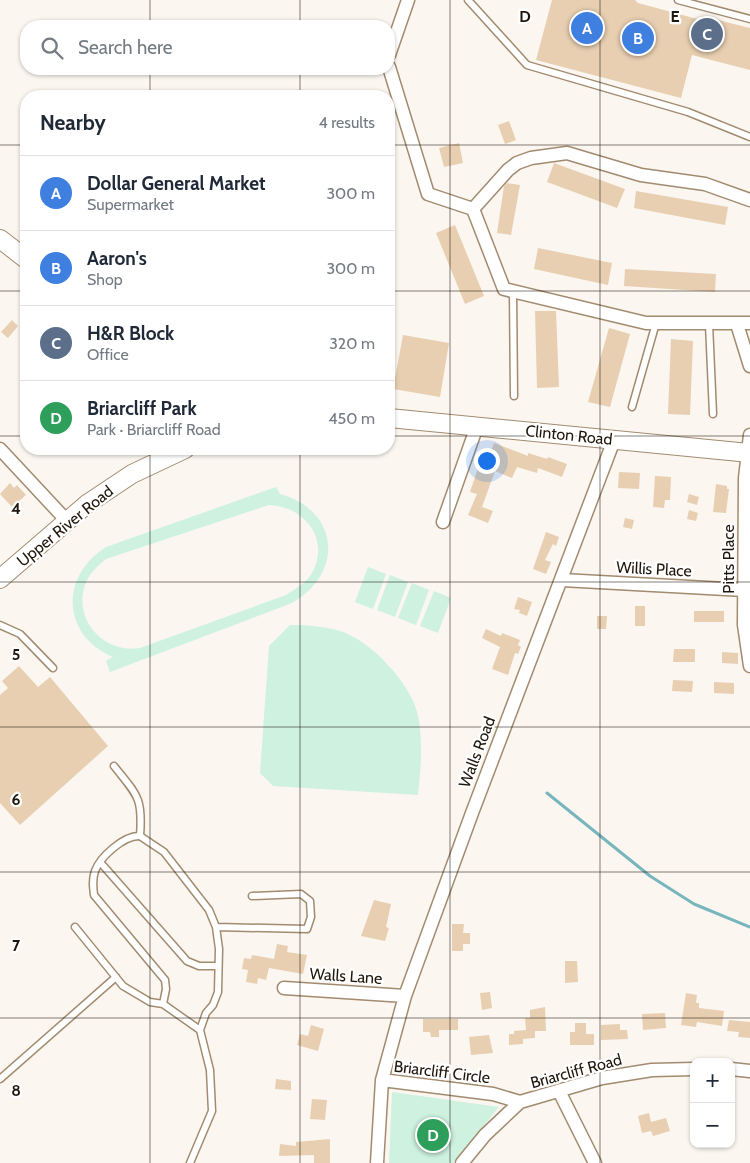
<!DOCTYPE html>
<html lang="en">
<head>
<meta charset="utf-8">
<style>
	body { margin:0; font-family:Cabin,sans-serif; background:#f6f6f7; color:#1f2937 }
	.controls { position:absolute; right:15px; bottom:15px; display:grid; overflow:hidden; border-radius:10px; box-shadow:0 1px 4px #0004 }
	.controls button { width:45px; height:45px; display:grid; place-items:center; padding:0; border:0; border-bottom:1px solid #e0e1e3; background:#fff; color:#1f2937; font:25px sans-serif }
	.you { position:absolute; left:486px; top:460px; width:18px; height:18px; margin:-12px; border:4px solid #fff; border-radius:50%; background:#1a73e8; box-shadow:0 0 0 8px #1a73e833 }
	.badge { display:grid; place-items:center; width:32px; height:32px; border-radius:50%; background:#7c3aed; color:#fff; font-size:16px; font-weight:700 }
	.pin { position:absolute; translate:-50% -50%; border:2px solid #fff; box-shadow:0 1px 5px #0006 }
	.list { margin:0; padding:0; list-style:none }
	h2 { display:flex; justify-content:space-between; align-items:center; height:65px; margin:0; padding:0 20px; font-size:21px }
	h2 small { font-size:16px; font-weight:400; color:#747a83 }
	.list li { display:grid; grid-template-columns:32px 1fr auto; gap:15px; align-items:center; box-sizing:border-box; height:75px; padding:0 20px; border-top:1px solid #e0e1e3 }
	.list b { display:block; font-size:19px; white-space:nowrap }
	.list p { margin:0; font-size:16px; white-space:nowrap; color:#747a83 }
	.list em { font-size:16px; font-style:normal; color:#747a83 }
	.icon { flex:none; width:28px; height:28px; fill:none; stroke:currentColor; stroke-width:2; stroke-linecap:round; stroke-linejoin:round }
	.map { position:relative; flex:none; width:750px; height:1163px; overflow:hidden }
	.search { position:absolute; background:#fff; box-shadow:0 1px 4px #0004; left:20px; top:20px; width:375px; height:55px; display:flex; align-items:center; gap:12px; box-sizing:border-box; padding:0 18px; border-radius:20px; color:#747a83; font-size:19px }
	.panel { position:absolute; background:#fff; box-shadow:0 1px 4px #0004; left:20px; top:90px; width:375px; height:365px; border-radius:20px }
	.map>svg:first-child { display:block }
	.green { fill:#cef2df; fill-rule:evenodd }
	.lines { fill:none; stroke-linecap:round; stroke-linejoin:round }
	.stream { stroke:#78b6bd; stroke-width:3 }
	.building { fill:#e8cfb1 }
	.lane-casing { stroke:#a28b6f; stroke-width:9 }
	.street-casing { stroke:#a28b6f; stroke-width:15 }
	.secondary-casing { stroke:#a28b6f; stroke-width:20 }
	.lane { stroke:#fff; stroke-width:6 }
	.street { stroke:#fff; stroke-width:12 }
	.secondary { stroke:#fff; stroke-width:18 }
	.grid { fill:none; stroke:#1f160b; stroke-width:1; stroke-opacity:0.55 }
	.labels { text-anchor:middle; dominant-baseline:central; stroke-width:4.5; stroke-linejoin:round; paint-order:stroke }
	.street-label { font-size:16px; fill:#1f160b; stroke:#fff }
	.grid-label { font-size:16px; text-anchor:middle; font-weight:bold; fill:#1f160b; stroke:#fff; stroke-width:4.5; stroke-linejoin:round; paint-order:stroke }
</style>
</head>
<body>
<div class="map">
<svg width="750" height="1163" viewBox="0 0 750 1163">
	<rect width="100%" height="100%" fill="#fbf6f0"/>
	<path class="green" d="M276 487 280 494C340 511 344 573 292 603L110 672 106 661 113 657C61 635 60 576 106 547ZM269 505C301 506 329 535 314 569 309 581 297 588 286 595L140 648C105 654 73 621 85 585 89 574 97 566 106 559Z
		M368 567 386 574 373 609 355 602Z
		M390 575 408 582 395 617 377 610Z
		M412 583 429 590 416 625 398 618Z
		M434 591 451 598 438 633 420 626Z
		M290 625C307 625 323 626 340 631 370 640 411 683 418 715 423 741 421 768 418 795L273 786 260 773 269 646Z
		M392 1092 499 1107 453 1163H389Z"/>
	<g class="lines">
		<path class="stream" d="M547 793 650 876 694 904 750 927"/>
	</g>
	<path class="building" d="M552 0H635L638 3 701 20 702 16 750 28V70L692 55 681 98 536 60Z
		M509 121 516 140 505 144 498 125Z
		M459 143 463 163 444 167 439 148Z
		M554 163 625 189 617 208 547 182Z
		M507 183 520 185 511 235 497 233 504 186Z
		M636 191 728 207 725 225 634 208Z
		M455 225 484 296 465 304 436 233Z
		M538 248 612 263 608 285 534 269Z
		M625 269 716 274 715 292 624 286Z
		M535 311H556L559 387 537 388Z
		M12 320 18 326 8 338 1 332Z
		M609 328 630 334 610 407 588 402Z
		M403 335 449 343 440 397 393 389Z
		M671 339 693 341 690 415 668 414Z
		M494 443 528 456V453L547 459 548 457 567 464 562 477 538 468 537 473 517 467 512 478 495 471 482 507 493 511 488 523 468 515 477 494 470 492 478 468 481 457 488 460Z
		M619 472 640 473 639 489 618 488Z
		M655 476 671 477 670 500H665L664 508 653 507Z
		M10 483 14 488 17 485 26 495 12 507 0 494Z
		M716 484 727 486V489H729L726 513 713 512Z
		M689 494 699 497 697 505 687 502Z
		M689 510 698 513 696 521 687 519Z
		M625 518 634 520 632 529 623 527Z
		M546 532 559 537 556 546 553 544 545 560 551 562 546 574 533 569Z
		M518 597 532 602 527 616 519 613 520 610 514 609Z
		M635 606H645V626H635Z
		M694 611H724V622H694Z
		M597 616H607L606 629H597Z
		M486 629 501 636 502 633 520 640 518 645 521 647 518 654 515 653 508 675 492 669 500 647 482 638Z
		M674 649H695V662H673Z
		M722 652 738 653V664L722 663Z
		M19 666 38 687 50 677 108 746 20 825 0 803V695L8 688 2 681Z
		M673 680 693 681 692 692 672 691Z
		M714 682 734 683V694L714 693Z
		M374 900 391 904 386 927 389 928 385 941 361 936Z
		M452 924H464L463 933H470V944H463V951H452Z
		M277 944 288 946 287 952 307 955 303 974 269 968 266 980 258 978 257 984 246 982 248 970 242 969 244 958 251 959 252 955 274 959Z
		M565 961H577L578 982 565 983Z
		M321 971 340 977 338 983 324 982 317 979Z
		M490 992 492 1008 482 1010 480 993Z
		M686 993 697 995 696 1003H699V1008L724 1011 722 1026 697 1022 696 1027 681 1025Z
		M545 1007 546 1031H535V1038L523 1039V1044L509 1045V1034H514V1031L526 1030 525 1018H530V1010Z
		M665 1013 666 1028 643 1030 642 1014Z
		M423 1019H458V1030H439V1037H431L430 1032H423Z
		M729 1020 750 1022V1038L738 1037 739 1032 727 1031Z
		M575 1023H586V1034H594V1045H570V1032H575Z
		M620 1024V1030H627L628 1039 601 1040V1025Z
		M311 1025 324 1029 318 1051 297 1045 300 1034 308 1036Z
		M489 1035 493 1053 471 1055 469 1037Z
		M276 1079 291 1081V1090L275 1089Z
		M312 1099 327 1100 325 1120 310 1119Z
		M649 1113 651 1122 666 1118 670 1131 653 1136 651 1131 642 1133 638 1116Z
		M330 1139V1163H314V1155L279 1156 280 1144 296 1146V1142Z"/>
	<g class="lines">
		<defs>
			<path id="lane" d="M468 0 527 65 688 112 750 137
				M678 0 750 19
				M513 292 514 396
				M709 324 713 414
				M632 407 656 323
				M0 625 20 634 53 668
				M114 766C137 795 143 797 140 836L164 852 209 910 216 927 219 949 218 992 213 1005 206 1013 200 1030 210 1070 212 1111 190 1163
				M140 836C124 835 100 857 95 871 92 879 93 887 94 895L165 980 166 989 163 1004
				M100 862 187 961 199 966H218
				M75 927 123 986 150 1002 163 1004 200 1030
				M216 927 307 929 311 917 310 901 301 894 252 896
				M0 1079 116 977"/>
			<path id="street" d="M389 55 408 0
				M389 67 428 194 473 209 504 289 646 323H750
				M473 209 508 170 517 163 531 158 567 153 641 175 705 184 750 200
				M737 324 750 366
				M750 435 745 478 744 625 750 666
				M0 449 67 521
				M443 522 477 426
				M562 580 744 590
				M284 988 405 996
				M731 1069 750 1071
				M382 1080 493 1094 520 1102
				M559 1091 595 1163
				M377 1163 382 1080 405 996 472 813 614 440
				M462 1163 485 1135 520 1102 602 1078 652 1070 694 1069"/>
			<path id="secondary" d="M0 239 26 259
				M389 418 750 453
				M0 579 87 504 132 474 185 449"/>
		</defs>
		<use href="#lane" class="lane-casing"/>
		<use href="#street" class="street-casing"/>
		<use href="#secondary" class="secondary-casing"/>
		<use href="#lane" class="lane"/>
		<use href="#street" class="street"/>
		<use href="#secondary" class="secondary"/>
	</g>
	<path class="grid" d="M150 0V26M300 0V26M450 0V1163M600 0V1163M150 69V96M300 69V96M0 145H26M389 145H750M0 291H26M389 291H750M0 436H26M389 436H750M150 449V1163M300 449V1163M0 582H750M0 727H750M0 872H750M0 1018H750"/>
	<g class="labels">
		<g class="street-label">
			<text transform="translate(569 435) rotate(6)">Clinton Road</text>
			<text transform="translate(65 526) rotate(-39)">Upper River Road</text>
			<text transform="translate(728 559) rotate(-90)">Pitts Place</text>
			<text transform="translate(654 569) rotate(3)">Willis Place</text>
			<text transform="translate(477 752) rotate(-69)">Walls Road</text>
			<text transform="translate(346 976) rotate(4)">Walls Lane</text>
			<text transform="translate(576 1071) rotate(-15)">Briarcliff Road</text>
			<text transform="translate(442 1072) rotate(7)">Briarcliff Circle</text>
		</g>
	</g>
	<g class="grid-label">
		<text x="525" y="22">D</text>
		<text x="675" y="22">E</text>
		<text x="16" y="514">4</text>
		<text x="16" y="660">5</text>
		<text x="16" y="805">6</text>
		<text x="16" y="951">7</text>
		<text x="16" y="1096">8</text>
	</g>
</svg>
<div class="controls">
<button>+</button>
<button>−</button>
</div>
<div class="you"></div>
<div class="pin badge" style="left:587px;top:28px;background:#3f7fe0">A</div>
<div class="pin badge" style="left:638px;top:38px;background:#3f7fe0">B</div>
<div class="pin badge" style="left:707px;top:34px;background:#5c6f8a">C</div>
<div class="pin badge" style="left:433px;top:1135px;background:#2e9e5b">D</div>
<div class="search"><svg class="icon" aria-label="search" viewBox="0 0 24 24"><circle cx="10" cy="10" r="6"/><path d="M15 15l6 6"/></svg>Search here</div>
<section class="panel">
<h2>Nearby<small>4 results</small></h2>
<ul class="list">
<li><span class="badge" style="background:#3f7fe0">A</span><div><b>Dollar General Market</b><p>Supermarket</p></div><em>300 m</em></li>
<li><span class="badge" style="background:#3f7fe0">B</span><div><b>Aaron's</b><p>Shop</p></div><em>300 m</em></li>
<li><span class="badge" style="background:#5c6f8a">C</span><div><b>H&amp;R Block</b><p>Office</p></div><em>320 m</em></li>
<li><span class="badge" style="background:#2e9e5b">D</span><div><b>Briarcliff Park</b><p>Park · Briarcliff Road</p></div><em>450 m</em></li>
</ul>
</section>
</div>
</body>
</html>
